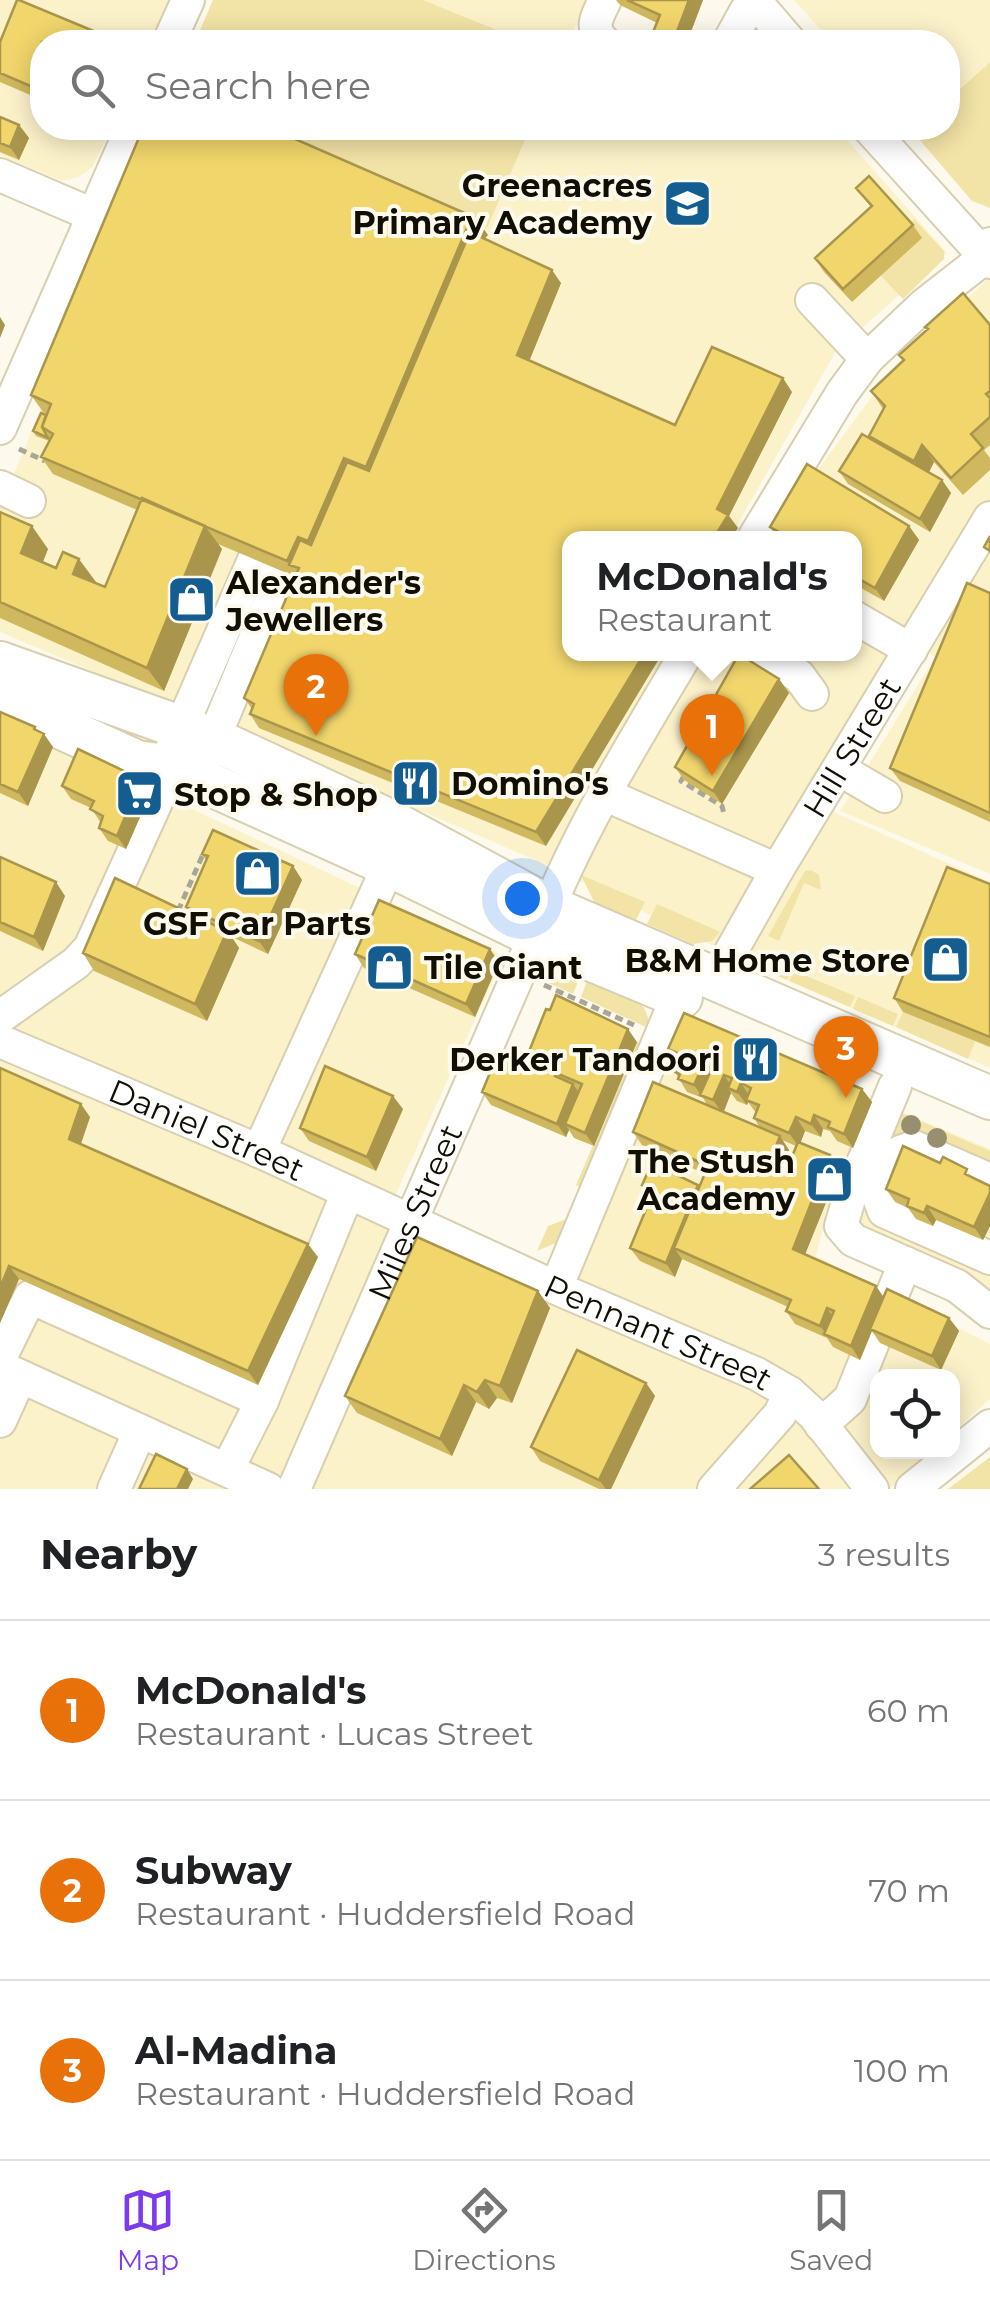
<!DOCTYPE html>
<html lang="en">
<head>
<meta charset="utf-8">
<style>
	body { margin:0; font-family:Montserrat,sans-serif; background:#f2f2f2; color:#202124 }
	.controls { position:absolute; right:30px; bottom:30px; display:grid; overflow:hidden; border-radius:20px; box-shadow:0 5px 25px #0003 }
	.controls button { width:90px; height:90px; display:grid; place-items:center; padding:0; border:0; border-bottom:2px solid #e0e0e0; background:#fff; color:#202124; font:50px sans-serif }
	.you { position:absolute; left:522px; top:898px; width:35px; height:35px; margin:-25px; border:8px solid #fff; border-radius:50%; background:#1a73e8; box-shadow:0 0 0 15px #1a73e833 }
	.badge { display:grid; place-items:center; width:65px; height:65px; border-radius:50%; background:#7c3aed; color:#fff; font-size:32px; font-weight:700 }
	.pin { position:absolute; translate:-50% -82px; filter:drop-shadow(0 2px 5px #0008) }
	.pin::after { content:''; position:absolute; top:52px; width:35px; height:30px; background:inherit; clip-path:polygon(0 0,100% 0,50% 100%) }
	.popup { position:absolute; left:562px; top:531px; width:300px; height:130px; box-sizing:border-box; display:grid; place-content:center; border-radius:20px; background:#fff; filter:drop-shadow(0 2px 8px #0005); font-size:32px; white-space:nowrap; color:#757577 }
	.popup b { font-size:38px; color:#202124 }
	.popup::after { content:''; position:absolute; left:50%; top:100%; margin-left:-20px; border:20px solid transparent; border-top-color:#fff }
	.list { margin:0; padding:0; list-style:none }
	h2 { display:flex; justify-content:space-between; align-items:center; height:130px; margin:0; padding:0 40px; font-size:42px }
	h2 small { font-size:32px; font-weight:400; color:#757577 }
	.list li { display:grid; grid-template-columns:65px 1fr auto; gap:30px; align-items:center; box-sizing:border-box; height:180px; padding:0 40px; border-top:2px solid #e0e0e0 }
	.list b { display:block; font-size:38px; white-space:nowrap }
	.list p { margin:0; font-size:32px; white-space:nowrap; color:#757577 }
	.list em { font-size:32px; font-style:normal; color:#757577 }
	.icon { flex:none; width:55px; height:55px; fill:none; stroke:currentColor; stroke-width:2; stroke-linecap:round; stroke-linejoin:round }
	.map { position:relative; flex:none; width:990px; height:1489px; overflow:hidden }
	.search { position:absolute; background:#fff; box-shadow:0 5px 25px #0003; left:30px; right:30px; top:30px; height:110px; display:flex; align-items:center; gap:25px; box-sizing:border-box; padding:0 35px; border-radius:40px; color:#757577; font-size:38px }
	.sheet { height:670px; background:#fff }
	nav { display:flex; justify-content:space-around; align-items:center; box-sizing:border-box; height:140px; border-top:2px solid #e0e0e0; background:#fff; font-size:28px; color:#757577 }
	nav a { display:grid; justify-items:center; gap:5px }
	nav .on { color:#7c3aed }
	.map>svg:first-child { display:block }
	.built { fill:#fcf2ca }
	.green { fill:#f2e3a6 }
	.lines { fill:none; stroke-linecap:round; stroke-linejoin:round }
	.minor-casing { stroke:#d7cfaf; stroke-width:36 }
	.major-casing { stroke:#d7cfaf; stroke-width:46 }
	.path { stroke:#a8a599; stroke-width:5; stroke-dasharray:8 5; stroke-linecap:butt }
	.minor { stroke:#fff; stroke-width:32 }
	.major { stroke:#fff; stroke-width:42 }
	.tree { fill:#978f70 }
	.wall { fill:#cfb85d; fill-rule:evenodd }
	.shaded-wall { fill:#a9964c }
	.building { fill:#f1d66c; stroke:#a9964c; stroke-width:2.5 }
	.labels { text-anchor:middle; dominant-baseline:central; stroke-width:8; stroke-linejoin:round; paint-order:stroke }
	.poi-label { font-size:32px; font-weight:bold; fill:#110e04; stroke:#fdfaed; text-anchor:end }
	.street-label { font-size:32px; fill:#110e04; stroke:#fdfaed }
</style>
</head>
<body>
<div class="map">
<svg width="990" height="1489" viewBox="0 0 990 1489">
	<rect width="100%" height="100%" fill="#fdfaed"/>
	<path class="built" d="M0 0H170L150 42H42V128H111L92 168 77 178 62 181 0 155Z
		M213 0H588L568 42H195Z
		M794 0H990V62L948 100V42H832Z
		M159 128H836L872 168 947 253 836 351 730 538H570V654H854L855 623 906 657 812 802 990 882V1068L752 965 552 867 0 632V473L12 478Z
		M990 277V874L840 811 935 657 855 610 854 538H767L894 367Z
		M0 718 504 956 394 1198 569 1279 683 1020 990 1149V1294L829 1205 816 1256 990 1344V1399L953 1432 952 1376H878V1452H931L889 1489H0Z"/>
	<path class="green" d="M213 0H423L526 42H195Z
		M990 62V208L972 201 912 131 916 128H948V100Z
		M251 128H530L487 228Z
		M914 219 944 251V259L903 299 881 276Z
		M811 870 819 875 821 890 804 883 779 941 768 936 805 871Z
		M581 875 645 902 636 920 595 904Z
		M657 904 716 930 720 932 712 941 693 944 647 924Z
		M756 957 791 969 787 980 752 965Z
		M561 968 581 974 573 994 542 980Z
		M794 971 855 996 850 1007 789 981Z
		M588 978C611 988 653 996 648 1028L581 997Z
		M858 997 898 1014 893 1026 853 1009Z
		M903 1012 975 1041 968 1059 896 1027Z
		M637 1042 643 1044 582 1188 576 1185Z
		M901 1113 990 1151V1172L882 1151Z
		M569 1218 556 1243 537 1251 548 1226Z
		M990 1457V1489H948Z"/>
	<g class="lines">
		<defs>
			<g id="minor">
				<path d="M754 0 790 42"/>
				<path d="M169 42 188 0"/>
				<path d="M604 42C589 27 597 17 605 0"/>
				<path d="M729 42 746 11 756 2"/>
				<path d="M869 128 990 262"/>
				<path d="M0 175 93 215"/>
				<path d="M812 300 867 359"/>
				<path d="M0 428 132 128"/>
				<path d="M0 487 29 501"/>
				<path d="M754 538 842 393 867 359 924 305 974 266 990 244"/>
				<path d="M854 617 911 650"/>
				<path d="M760 654 799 676 812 694"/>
				<path d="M173 746 254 560"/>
				<path d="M206 757 283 572"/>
				<path d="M839 769 885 796"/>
				<path d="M604 794 777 870"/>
				<path d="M549 907C586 818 637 737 686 654"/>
				<path id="s1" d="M715 980 777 870 990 518"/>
				<path d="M0 1017 76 963 90 948 172 767"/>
				<path id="s2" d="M0 1041 259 1151 563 1291 757 1374 790 1393 814 1415 872 1489"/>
				<path d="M895 1086 851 1192 841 1226 853 1240 957 1286 990 1312"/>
				<path d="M259 1151 389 865"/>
				<path d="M990 1180 914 1147 900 1152 879 1198 884 1211 990 1258"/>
				<path d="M556 1288 678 995"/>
				<path d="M0 1358 30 1297 262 1401"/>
				<path d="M0 1367 268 1489"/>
				<path d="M0 1421 20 1377"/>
				<path d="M821 1425 850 1399 905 1263"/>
				<path d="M227 1470 262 1401 348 1192"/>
				<path d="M114 1489 140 1431"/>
				<path id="s3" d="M294 1489 535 936"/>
				<path d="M714 1489 780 1414 790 1393"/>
				<path d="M912 1489 990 1426"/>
			</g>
			<path id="major" d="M0 663 213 739 388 820 549 907 990 1098
				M0 700 137 762 172 767 389 865 535 936 681 997"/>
		</defs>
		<use href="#minor" class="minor-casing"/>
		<use href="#major" class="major-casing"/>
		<path class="path" d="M19 449 45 461
			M684 776 681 781 722 806 724 814
			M178 911 204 852
			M544 985 634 1025"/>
		<use href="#minor" class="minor"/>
		<use href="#major" class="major"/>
	</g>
	<g class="tree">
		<circle cx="911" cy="1125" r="10"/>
		<circle cx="937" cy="1138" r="10"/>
	</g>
	<path class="wall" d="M616 0H703L687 42H655L651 37 657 23 620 5Z
		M0 42H42V100L0 82Z
		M0 117 19 125 29 138 19 160 0 152Z
		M856 188 913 225 922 238 852 302 824 272 815 258 871 207Z
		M488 235 484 238 561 283 529 361 675 425 792 392 729 516 738 528 731 538H570L546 846 259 728 250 714 252 709 244 698 296 577 218 544 222 549 164 691 0 618V512L48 549 43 562 105 587 137 510 53 474 41 457 49 441 36 436 33 431 47 414 43 412 31 395Z
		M990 325V445L984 450 990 458V470L963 495 934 462 929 472 942 480 951 493 930 532 848 484 839 471 872 439 869 436 883 409 871 391 903 361 899 355Z
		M909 526 919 540 884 601 854 584V538H778L770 527Z
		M990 593V822L900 781 890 768Z
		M779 679 789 693 722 804 684 780 675 767Z
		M0 712 38 731 53 747 28 806 0 793Z
		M62 786 151 792 126 849 108 841 99 828 101 823 91 808 71 799Z
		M202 854 293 866 302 880 268 954 232 937 239 948 207 1021 94 971 83 953 191 914 186 907 206 860Z
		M0 857 65 896 43 951 0 931Z
		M990 884V1047L903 1012 894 998Z
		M355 954 499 962 475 1017 364 968Z
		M637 1042 594 1146 574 1138 569 1130 566 1137 491 1105 482 1092 529 1064 526 1059Z
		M668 1049 862 1089 872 1102 853 1148 837 1141 830 1131 823 1129 821 1137 805 1131 800 1143 830 1155 840 1168 805 1254 884 1297 949 1318 959 1331 941 1370 880 1343 872 1331 860 1360 833 1347 827 1338 795 1324 786 1311 788 1307 682 1259 675 1277 640 1261 630 1248 651 1198 642 1185 700 1187 705 1174 642 1145 633 1132 708 1106 703 1098 687 1092 675 1072 679 1063ZM731 1093 737 1101 747 1105 748 1102 756 1113 754 1118 760 1128 723 1112ZM782 1140 796 1146 787 1169 782 1167 789 1150Z
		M0 1068 90 1117 81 1144 318 1257 258 1385 19 1279 0 1323Z
		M403 1109 376 1171 309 1141 300 1128Z
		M974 1179 990 1186V1226L983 1240 936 1220 933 1226 916 1219 908 1208 895 1202 886 1189Z
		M538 1291 550 1308 512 1403 497 1398 489 1409 476 1402 452 1456 357 1413 345 1396Z
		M646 1383 655 1396 611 1489H599L540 1461 531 1447Z"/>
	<path class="shaded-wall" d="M689 0H703L687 42H673Z
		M19 125 29 138 19 160 10 147Z
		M476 218 488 235 479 245 378 484 366 467 467 228Z
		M552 270 561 283 526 369 517 355Z
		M0 317 5 325 0 338Z
		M783 378 792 392 729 516 738 528 731 538H714L717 509Z
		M922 445 934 462 926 478 914 461Z
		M344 458 356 475 320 558 308 541Z
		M942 480 951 493 930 532 920 519Z
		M32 526 48 549 37 576 21 553Z
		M205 526 222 549 164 691 147 668Z
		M909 526 919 540 884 601 875 588Z
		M298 537 310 554 299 568 289 565 287 561Z
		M79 559 96 582 89 598 73 574Z
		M644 654H662L546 846 536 832Z
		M779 679 789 693 722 804 713 791Z
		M35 727 42 737 44 734 53 747 28 806 18 792Z
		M141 779 151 792 126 849 117 836Z
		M293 866 302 880 268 954 259 941Z
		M56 882 65 896 43 951 34 937Z
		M227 931 239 948 207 1021 195 1004Z
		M490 949 499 962 475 1017 466 1004Z
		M628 1029 637 1042 594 1146 585 1133Z
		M703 1065 712 1078 701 1095 694 1085Z
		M724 1075 733 1088H728L731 1093 723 1114 713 1100Z
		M741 1083 750 1097 747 1105 737 1092Z
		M573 1084 582 1097 565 1124 569 1130 566 1137 557 1124Z
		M862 1089 872 1102 853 1148 844 1134Z
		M393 1096 403 1109 376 1171 367 1157Z
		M81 1104 90 1117 78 1152 69 1139Z
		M814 1115 823 1129 821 1137 811 1124Z
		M796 1117 805 1131 799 1147 789 1133Z
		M780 1136 789 1150 779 1174 770 1161Z
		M830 1155 840 1168 802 1262 793 1249Z
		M698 1185 708 1198 674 1248 682 1259 675 1277 666 1263Z
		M990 1193V1226L983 1240 974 1227Z
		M927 1206 936 1220 933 1226 924 1213Z
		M308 1244 318 1257 258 1385 248 1371Z
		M9 1266 19 1279 0 1323V1288Z
		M876 1286 885 1299 860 1360 851 1346Z
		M538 1291 550 1308 512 1403 500 1386Z
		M827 1308 836 1322 827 1335 820 1326Z
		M949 1318 959 1331 941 1370 932 1356Z
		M485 1380 497 1398 489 1409 477 1392Z
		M646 1383 655 1396 611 1489H606L599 1480Z
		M464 1385 476 1402 452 1456 440 1439Z
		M187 1469 193 1479 188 1489H177Z"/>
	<path class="building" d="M17 0H19L120 42H42V91L0 73V42Z
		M627 0H689L673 42H665L651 37 660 15Z
		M0 117 19 125 10 147 0 143Z
		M143 128H270L476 218 467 228 366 467 344 458 308 541 298 537 287 561 41 457 53 434 42 427 51 404 31 395Z
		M869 176 913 225 843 289 815 258 872 206 856 188Z
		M470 232 552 270 517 355 675 425 712 347 783 378 717 509 728 515 714 538H570V654H644L536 832 250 714 254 704 244 698 299 568 289 565 300 540 311 545 347 462 369 471Z
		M963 293 990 325V391L986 394 990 398V417L971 434 983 448 951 478 922 445 914 461 869 436 885 406 871 391 904 360 899 355 928 329 925 327Z
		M41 413 46 415 42 427 48 438 33 431Z
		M862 434 942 480 920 519 839 471Z
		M807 464 909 526 875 588 854 576V538H790L770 527Z
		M142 498 205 526 147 668 0 602V512L32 526 21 553 56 568 63 552 79 559 73 574 105 587Z
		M990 536V551L984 547Z
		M967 583 990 593V813L890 768Z
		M739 654 779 679 713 791 675 767Z
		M0 712 35 727 34 729 44 734 18 792 0 784Z
		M78 749 141 779 117 836 99 828 103 816 90 809 94 801 62 786Z
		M213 830 293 866 259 941 186 907 208 856 202 854Z
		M0 857 56 882 34 937 0 922Z
		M947 867 990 884V1037L894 998Z
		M115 878 227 931 195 1004 83 953Z
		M379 900 490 949 466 1004 355 954Z
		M556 995 628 1029 585 1133 565 1124 582 1084 556 1073 555 1076 573 1084 557 1124 482 1092 499 1051 533 1066 534 1063 526 1059 546 1009 550 1010Z
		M684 1013 862 1089 844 1134 828 1127 830 1122 814 1115 811 1124 796 1117 789 1133 754 1118 759 1105 746 1100 751 1088 741 1083 737 1092 728 1088 732 1078 724 1075 713 1100 700 1095 712 1068 703 1065 694 1085 678 1079 680 1074 675 1072 682 1055 668 1049Z
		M325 1066 393 1096 367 1157 300 1128Z
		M0 1068 81 1104 69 1139 308 1244 248 1371 9 1266 0 1288Z
		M653 1082 780 1136 770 1161 787 1169 798 1142 830 1155 793 1249 876 1286 851 1346 824 1334 834 1311 827 1308 820 1326 786 1311 791 1300 674 1248 708 1166 633 1132Z
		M903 1146 940 1163 943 1157 967 1169 965 1174 990 1186V1193L974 1227 927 1206 924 1213 907 1206 909 1199 886 1189Z
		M652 1163 698 1185 666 1263 630 1248 654 1190 642 1185Z
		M417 1237 538 1291 500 1386 485 1380 477 1392 464 1385 440 1439 345 1396Z
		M887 1289 949 1318 932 1356 870 1329Z
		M577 1350 646 1383 599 1480 531 1447Z
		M156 1454 187 1469 177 1489H139Z
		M789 1455 819 1489H750Z"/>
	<defs>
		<symbol id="school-square" viewBox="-11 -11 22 22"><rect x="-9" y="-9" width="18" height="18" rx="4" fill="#135d90" stroke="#fdfaed"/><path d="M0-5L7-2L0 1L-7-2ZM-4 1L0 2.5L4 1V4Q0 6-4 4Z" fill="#fff"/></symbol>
		<symbol id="shop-square" viewBox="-11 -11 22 22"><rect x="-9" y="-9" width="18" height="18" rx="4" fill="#135d90" stroke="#fdfaed"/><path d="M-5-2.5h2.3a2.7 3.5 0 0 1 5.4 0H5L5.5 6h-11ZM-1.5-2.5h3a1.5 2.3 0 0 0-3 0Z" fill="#fff"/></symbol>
		<symbol id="restaurant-square" viewBox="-11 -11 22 22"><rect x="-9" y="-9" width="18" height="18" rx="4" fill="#135d90" stroke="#fdfaed"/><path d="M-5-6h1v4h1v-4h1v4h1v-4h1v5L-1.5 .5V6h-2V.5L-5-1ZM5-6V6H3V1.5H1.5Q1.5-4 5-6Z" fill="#fff"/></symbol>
		<symbol id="supermarket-square" viewBox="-11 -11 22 22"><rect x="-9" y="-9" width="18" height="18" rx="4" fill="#135d90" stroke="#fdfaed"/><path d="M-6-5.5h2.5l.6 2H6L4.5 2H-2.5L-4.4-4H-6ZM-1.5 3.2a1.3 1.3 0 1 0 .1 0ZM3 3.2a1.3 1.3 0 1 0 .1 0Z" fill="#fff"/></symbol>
	</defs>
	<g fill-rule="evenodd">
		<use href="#school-square" x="660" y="176" width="55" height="55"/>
		<use href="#shop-square" x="164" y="572" width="55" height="55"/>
		<use href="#restaurant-square" x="388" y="756" width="55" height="55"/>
		<use href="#supermarket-square" x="112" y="766" width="55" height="55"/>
		<use href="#shop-square" x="230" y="846" width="55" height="55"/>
		<use href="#shop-square" x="918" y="932" width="55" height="55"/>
		<use href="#shop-square" x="362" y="940" width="55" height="55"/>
		<use href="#restaurant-square" x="728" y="1032" width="55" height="55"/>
		<use href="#shop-square" x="802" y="1152" width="55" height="55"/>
	</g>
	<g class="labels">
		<g class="poi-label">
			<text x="652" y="185">Greenacres<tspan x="652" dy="37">Primary Academy</tspan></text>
			<text x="226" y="582" text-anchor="start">Alexander's<tspan x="226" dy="37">Jewellers</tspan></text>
			<text x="451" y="783" text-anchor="start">Domino's</text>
			<text x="174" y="794" text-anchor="start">Stop &amp; Shop</text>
			<text x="257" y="923" text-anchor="middle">GSF Car Parts</text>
			<text x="910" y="960">B&amp;M Home Store</text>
			<text x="424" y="967" text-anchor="start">Tile Giant</text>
			<text x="721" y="1059">Derker Tandoori</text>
			<text x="795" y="1161">The Stush<tspan x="795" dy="37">Academy</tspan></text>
		</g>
		<g class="street-label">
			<text stroke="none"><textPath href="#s1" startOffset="270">Hill Street</textPath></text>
			<text stroke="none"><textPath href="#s2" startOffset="225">Daniel Street</textPath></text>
			<text stroke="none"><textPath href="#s3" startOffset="302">Miles Street</textPath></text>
			<text stroke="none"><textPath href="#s2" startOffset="720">Pennant Street</textPath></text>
		</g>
	</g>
</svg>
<div class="controls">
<button><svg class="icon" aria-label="locate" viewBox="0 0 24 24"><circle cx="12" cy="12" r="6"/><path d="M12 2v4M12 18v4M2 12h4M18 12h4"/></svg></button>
</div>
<div class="you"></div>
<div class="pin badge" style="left:712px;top:776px;background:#e8710a">1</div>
<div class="popup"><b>McDonald's</b>Restaurant</div>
<div class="pin badge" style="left:316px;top:736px;background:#e8710a">2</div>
<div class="pin badge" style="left:846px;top:1098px;background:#e8710a">3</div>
<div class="search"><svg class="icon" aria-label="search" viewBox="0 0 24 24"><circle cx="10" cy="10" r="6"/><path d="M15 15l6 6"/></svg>Search here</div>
</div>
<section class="sheet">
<h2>Nearby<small>3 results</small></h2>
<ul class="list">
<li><span class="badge" style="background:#e8710a">1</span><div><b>McDonald's</b><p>Restaurant · Lucas Street</p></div><em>60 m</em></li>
<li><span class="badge" style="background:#e8710a">2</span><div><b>Subway</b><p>Restaurant · Huddersfield Road</p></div><em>70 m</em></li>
<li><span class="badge" style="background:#e8710a">3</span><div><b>Al-Madina</b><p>Restaurant · Huddersfield Road</p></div><em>100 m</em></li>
</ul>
</section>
<nav>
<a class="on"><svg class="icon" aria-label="map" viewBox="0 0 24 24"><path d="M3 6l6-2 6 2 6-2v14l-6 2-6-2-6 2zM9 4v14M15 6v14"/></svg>Map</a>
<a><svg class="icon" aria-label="directions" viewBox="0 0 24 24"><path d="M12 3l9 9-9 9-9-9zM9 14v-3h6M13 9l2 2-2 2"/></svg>Directions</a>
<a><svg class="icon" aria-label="saved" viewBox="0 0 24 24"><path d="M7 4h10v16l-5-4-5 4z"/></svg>Saved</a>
</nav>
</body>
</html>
